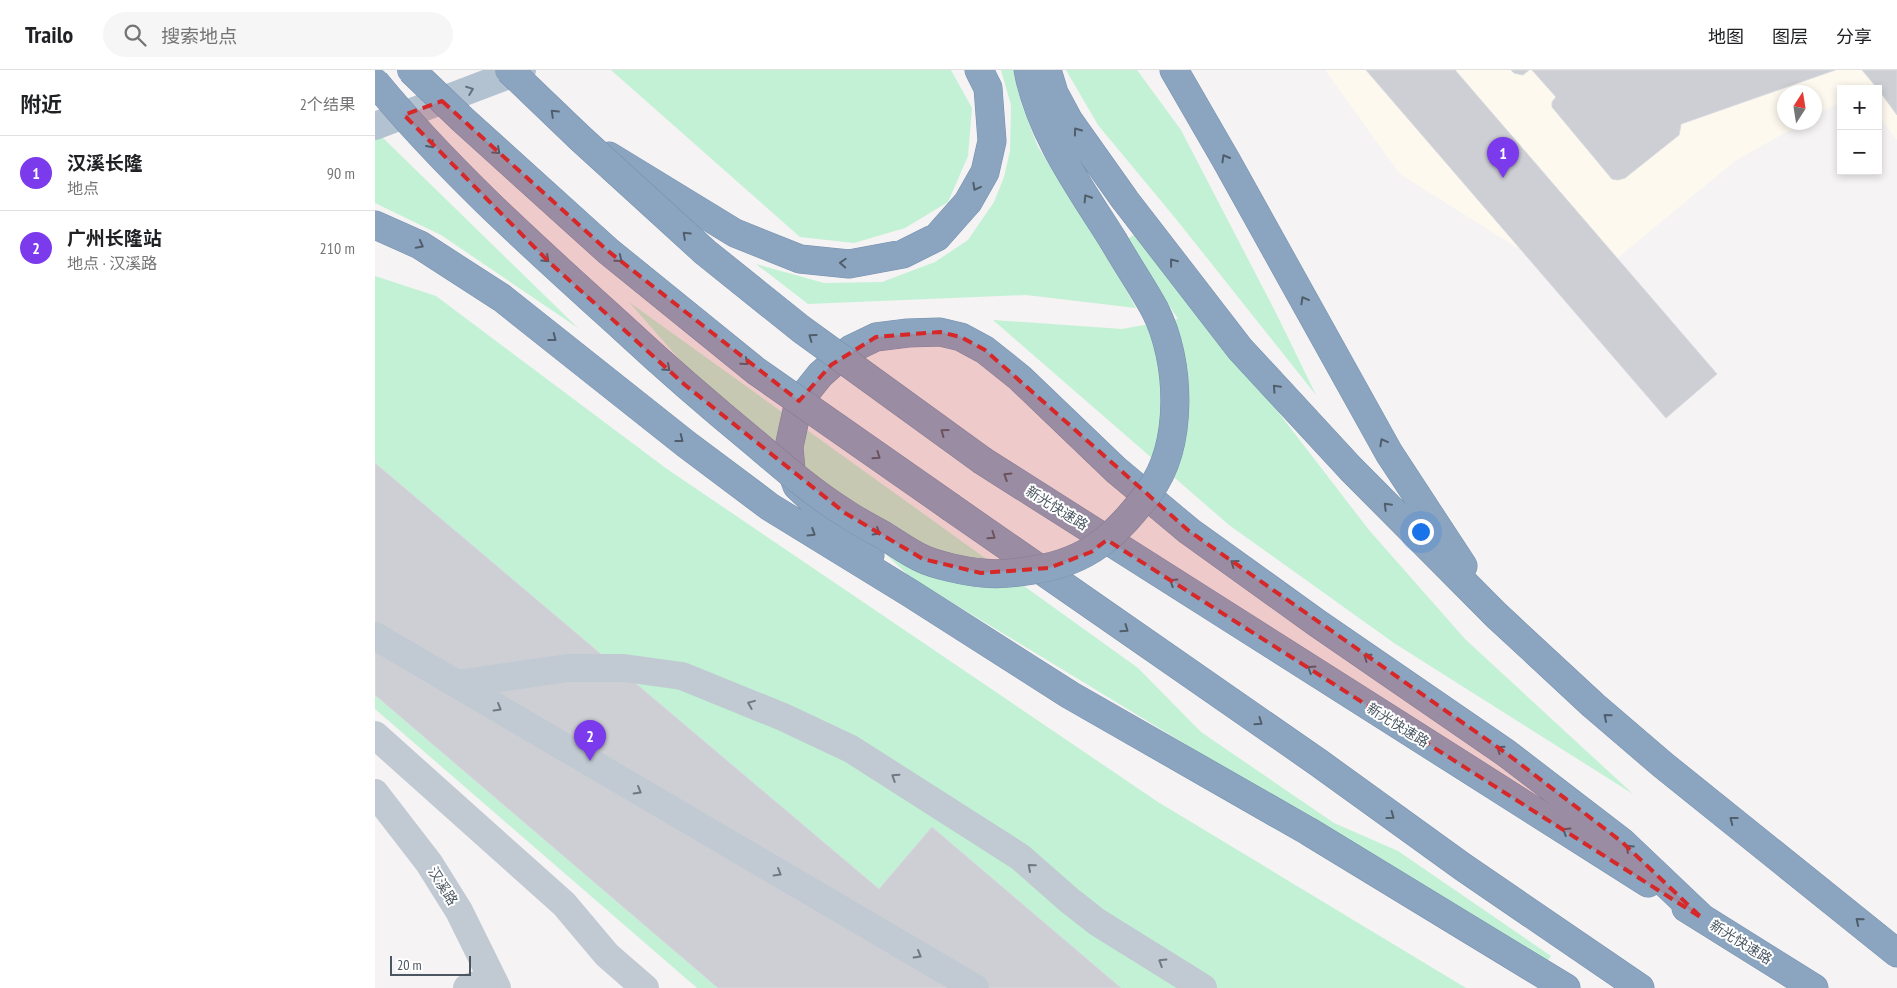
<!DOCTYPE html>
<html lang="zh">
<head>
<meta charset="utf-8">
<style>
	body { margin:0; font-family:"PT Sans Narrow","Noto Sans SC",sans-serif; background:#f6f6f6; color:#202124 }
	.controls { position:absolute; right:15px; top:15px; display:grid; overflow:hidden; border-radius:0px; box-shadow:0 2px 8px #0003 }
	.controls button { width:45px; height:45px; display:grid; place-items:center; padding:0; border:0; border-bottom:1px solid #e0e0e0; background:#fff; color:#202124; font:25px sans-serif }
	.compass { position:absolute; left:1402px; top:15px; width:45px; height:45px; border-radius:50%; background:#fff; box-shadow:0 2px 8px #0003; rotate:12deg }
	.scale { position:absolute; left:15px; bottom:12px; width:81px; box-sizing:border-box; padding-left:5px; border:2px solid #4a5661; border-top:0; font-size:14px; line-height:18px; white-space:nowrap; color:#4a5661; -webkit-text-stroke:4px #fff; paint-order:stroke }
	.you { position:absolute; left:1045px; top:461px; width:18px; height:18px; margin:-12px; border:4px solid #fff; border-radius:50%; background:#1a73e8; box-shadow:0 0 0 8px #1a73e833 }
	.badge { display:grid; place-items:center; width:32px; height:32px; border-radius:50%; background:#7c3aed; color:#fff; font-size:16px; font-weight:700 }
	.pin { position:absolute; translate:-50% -41px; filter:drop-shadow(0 1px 2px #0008) }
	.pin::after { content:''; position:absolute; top:26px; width:18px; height:15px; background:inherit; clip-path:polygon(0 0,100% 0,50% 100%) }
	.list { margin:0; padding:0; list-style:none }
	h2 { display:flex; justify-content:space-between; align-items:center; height:65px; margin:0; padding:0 20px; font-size:21px }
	h2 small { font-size:16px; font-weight:400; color:#757577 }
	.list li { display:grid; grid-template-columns:32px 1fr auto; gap:15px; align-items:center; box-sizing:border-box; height:75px; padding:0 20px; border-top:1px solid #e0e0e0 }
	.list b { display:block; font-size:19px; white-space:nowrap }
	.list p { margin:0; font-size:16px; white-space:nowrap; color:#757577 }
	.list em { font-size:16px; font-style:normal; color:#757577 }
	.icon { flex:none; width:28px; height:28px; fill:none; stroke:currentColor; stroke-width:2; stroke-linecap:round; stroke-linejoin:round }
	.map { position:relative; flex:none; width:1522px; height:918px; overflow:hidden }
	header { display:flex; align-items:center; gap:30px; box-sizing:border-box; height:70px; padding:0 25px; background:#fff; border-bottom:1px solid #e0e0e0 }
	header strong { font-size:24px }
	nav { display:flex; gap:28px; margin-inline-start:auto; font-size:18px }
	.search { width:350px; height:45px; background:#f6f6f6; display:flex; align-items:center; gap:12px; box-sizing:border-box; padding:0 18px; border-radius:28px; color:#757577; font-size:19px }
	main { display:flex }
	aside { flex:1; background:#fff }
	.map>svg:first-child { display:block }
	.commercial { fill:#fdf9ef }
	.green { fill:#c3f1d5 }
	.building { fill:#cdcfd5; stroke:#d7d9de }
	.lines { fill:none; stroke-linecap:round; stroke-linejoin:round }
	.highway-casing { stroke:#7690ad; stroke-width:29 }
	.minor { stroke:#c1cad2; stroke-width:28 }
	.major { stroke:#b3c2d1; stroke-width:28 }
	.highway { stroke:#8ba5c1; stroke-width:28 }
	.highway-bridge-casing { stroke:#7690ad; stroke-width:29; stroke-linecap:butt }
	.highway-bridge { stroke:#8ba5c1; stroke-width:28 }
	.oneway { stroke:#64717d }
	.oneway2 { stroke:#505e6b }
	.oneway3 { stroke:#6e7983 }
	.marked { fill:#d62828; fill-opacity:0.2; stroke:#d62828; stroke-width:4; stroke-dasharray:10 6; stroke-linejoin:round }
	.labels { text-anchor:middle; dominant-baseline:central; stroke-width:4; stroke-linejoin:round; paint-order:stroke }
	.street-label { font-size:14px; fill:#4a5661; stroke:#fff }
</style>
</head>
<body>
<header>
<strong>Trailo</strong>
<div class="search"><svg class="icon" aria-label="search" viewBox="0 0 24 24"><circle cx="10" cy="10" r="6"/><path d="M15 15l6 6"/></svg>搜索地点</div>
<nav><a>地图</a><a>图层</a><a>分享</a></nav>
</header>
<main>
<aside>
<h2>附近<small>2个结果</small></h2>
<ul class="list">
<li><span class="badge">1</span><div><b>汉溪长隆</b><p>地点</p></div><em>90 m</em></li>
<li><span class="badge">2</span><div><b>广州长隆站</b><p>地点 · 汉溪路</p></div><em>210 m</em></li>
</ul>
</aside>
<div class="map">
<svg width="1522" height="918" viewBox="0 0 1522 918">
	<rect width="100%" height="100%" fill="#f5f3f3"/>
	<path class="commercial" d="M950 0H1522V70L1503 46V19H1466V31L1440 46V22H1410V52L1428 53 1360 91 1206 218 1025 104Z"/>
	<path class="green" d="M236 0H576L597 38 593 86 573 132 530 158 479 173 425 167Z
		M626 0H638L646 33 663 77 729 180 761 238 651 225 433 234 381 194 449 213 507 212 560 192 593 170 619 132 629 107 635 81 636 35Z
		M691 0H762L806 60 902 245 941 325 801 149 723 55Z
		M6 66 203 258 66 165 0 133V69Z
		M760 164 866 294 994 460 1090 569 1258 724 1019 573 854 455 618 250 747 259 803 249 751 170Z
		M0 206 61 226 292 399 783 732 1091 918H322L0 639Z
		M254 232 763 598 826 662 959 753 1023 781 1176 886 1171 893 535 507 312 298Z"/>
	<path class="building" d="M991 0H1080L1342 304 1291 348Z
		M1136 0H1154L1148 5 1139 3Z
		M1157 0H1460L1306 54 1304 65 1250 108 1243 110 1237 109 1177 37V32L1181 27Z
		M1487 0H1522V45L1503 19Z
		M0 393 504 819 557 757 746 918H343L0 625Z"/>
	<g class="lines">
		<defs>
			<path id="highway" d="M653 0C665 63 704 116 738 170
				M672 0 679 23 694 51 750 130 865 279 976 399 1121 545 1218 635 1288 695 1522 883
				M799 0 851 90 1014 383 1088 496
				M234 86 360 163 425 189 474 194 528 184 562 167 593 132 610 102 617 71 613 18 604 0
				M0 155 45 175 127 228 311 374 395 437 535 523 695 625 933 761 1191 918
				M608 391 1273 813
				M577 438 944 693 1088 797 1265 918
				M495 485 422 416 416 400 414 377 422 340 429 325 445 305 456 295 476 279 501 267 533 263 565 262 586 267 610 280 645 308 741 400 814 461 942 553 1131 683 1247 772 1327 848
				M1311 838 1439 918"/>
		</defs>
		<use href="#highway" class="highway-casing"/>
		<path class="minor" d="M0 566 600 918
			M81 614 193 598H249L307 606 408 647 476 679 645 787 694 830 722 852 828 918
			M0 665 189 834 232 885 270 918
			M0 723 54 793 84 841 122 918
			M92 918 118 910"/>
		<path class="major" d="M0 56 147 0"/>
		<use href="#highway" class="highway"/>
		<defs>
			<path id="highway-bridge" d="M36 0 87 49 233 181 381 301 577 438
				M134 0 205 68 330 182 426 259 608 391
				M0 12C74 102 161 179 247 257 290 297 335 336 380 373 409 398 438 423 470 443 482 451 495 458 508 465 521 473 533 482 546 488 560 495 592 502 608 503 625 505 641 503 658 500 713 492 742 465 774 422 809 375 806 291 780 240 767 216 751 193 738 170"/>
		</defs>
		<use href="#highway-bridge" class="highway-bridge-casing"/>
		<use href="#highway-bridge" class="highway-bridge"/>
	</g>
	<defs><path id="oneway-chevron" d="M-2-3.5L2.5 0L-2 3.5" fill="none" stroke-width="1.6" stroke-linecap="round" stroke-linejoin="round" transform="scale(1.25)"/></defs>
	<use class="oneway" href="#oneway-chevron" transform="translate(95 20) rotate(-21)"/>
	<g class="oneway2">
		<use href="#oneway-chevron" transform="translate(179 43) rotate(-136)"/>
		<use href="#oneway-chevron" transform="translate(702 61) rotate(-126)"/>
		<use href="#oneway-chevron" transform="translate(56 75) rotate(48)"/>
		<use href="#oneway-chevron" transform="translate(122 81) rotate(42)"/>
		<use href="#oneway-chevron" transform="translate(850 88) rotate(-120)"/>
		<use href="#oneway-chevron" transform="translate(601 117) rotate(119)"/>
		<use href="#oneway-chevron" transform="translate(712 128) rotate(-122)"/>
		<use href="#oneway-chevron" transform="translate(311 165) rotate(-137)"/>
		<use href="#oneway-chevron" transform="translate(45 175) rotate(28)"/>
		<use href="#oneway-chevron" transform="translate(171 189) rotate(43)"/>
		<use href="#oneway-chevron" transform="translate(244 189) rotate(39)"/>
		<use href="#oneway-chevron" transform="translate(798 192) rotate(-128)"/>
		<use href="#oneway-chevron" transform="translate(468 193) rotate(-177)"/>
		<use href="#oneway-chevron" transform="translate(929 230) rotate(-119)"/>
		<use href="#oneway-chevron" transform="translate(437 267) rotate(-144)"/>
		<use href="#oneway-chevron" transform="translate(178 268) rotate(38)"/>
		<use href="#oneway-chevron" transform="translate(370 292) rotate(39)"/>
		<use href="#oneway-chevron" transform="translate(292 298) rotate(42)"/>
		<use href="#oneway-chevron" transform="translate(901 318) rotate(-133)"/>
		<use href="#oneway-chevron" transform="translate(569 362) rotate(-144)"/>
		<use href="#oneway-chevron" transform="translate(305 369) rotate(38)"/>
		<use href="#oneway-chevron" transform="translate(1008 372) rotate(-119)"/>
		<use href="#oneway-chevron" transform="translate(502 386) rotate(35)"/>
		<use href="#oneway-chevron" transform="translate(632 406) rotate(-148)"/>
		<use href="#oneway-chevron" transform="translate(1012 436) rotate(-135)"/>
		<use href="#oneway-chevron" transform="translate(502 462) rotate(30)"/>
		<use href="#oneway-chevron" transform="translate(437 463) rotate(32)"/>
		<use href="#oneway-chevron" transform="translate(617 466) rotate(35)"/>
		<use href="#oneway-chevron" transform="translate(859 493) rotate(-144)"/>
		<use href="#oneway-chevron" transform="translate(798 512) rotate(-148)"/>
		<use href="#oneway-chevron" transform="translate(750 559) rotate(35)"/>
		<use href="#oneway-chevron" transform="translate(992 587) rotate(-145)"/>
		<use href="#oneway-chevron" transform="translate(936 599) rotate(-148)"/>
		<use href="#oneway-chevron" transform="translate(1232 647) rotate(-140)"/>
		<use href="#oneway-chevron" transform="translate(884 652) rotate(35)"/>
		<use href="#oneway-chevron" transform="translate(1125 679) rotate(-145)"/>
		<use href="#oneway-chevron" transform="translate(1016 746) rotate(36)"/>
		<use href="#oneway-chevron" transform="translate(1358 750) rotate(-142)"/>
		<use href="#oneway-chevron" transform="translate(1191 761) rotate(-148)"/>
		<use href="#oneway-chevron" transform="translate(1254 778) rotate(-137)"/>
		<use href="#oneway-chevron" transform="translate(1484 851) rotate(-141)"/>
	</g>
	<g class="oneway3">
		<use href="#oneway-chevron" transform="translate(376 634) rotate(-158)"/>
		<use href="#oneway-chevron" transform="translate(123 638) rotate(30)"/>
		<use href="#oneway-chevron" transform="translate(520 707) rotate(-147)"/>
		<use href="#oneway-chevron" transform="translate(263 721) rotate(30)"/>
		<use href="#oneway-chevron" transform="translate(656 797) rotate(-139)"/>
		<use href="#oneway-chevron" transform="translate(403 803) rotate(30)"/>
		<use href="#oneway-chevron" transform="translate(543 885) rotate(30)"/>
		<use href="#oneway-chevron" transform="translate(787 892) rotate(-148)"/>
	</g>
	<path class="marked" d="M67 31 233 181 424 331 456 295 501 267 565 262 586 267 610 280 814 461 1131 683 1247 772 1327 848 732 470 716 482 674 498 606 503 548 489 470 443 310 315 174 192 29 45Z"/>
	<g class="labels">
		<g class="street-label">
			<text transform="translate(682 438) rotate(32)">新光快速路</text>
			<text transform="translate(1023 655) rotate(32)">新光快速路</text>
			<text transform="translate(68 816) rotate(58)">汉溪路</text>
			<text transform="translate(1366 872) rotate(32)">新光快速路</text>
		</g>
	</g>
</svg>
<div class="controls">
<button>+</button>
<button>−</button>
</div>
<svg class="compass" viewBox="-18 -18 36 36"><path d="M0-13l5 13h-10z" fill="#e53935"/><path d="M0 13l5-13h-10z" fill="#757577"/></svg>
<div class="scale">20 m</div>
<div class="you"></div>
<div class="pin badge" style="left:1128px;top:108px">1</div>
<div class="pin badge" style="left:215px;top:691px">2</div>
</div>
</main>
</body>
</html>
